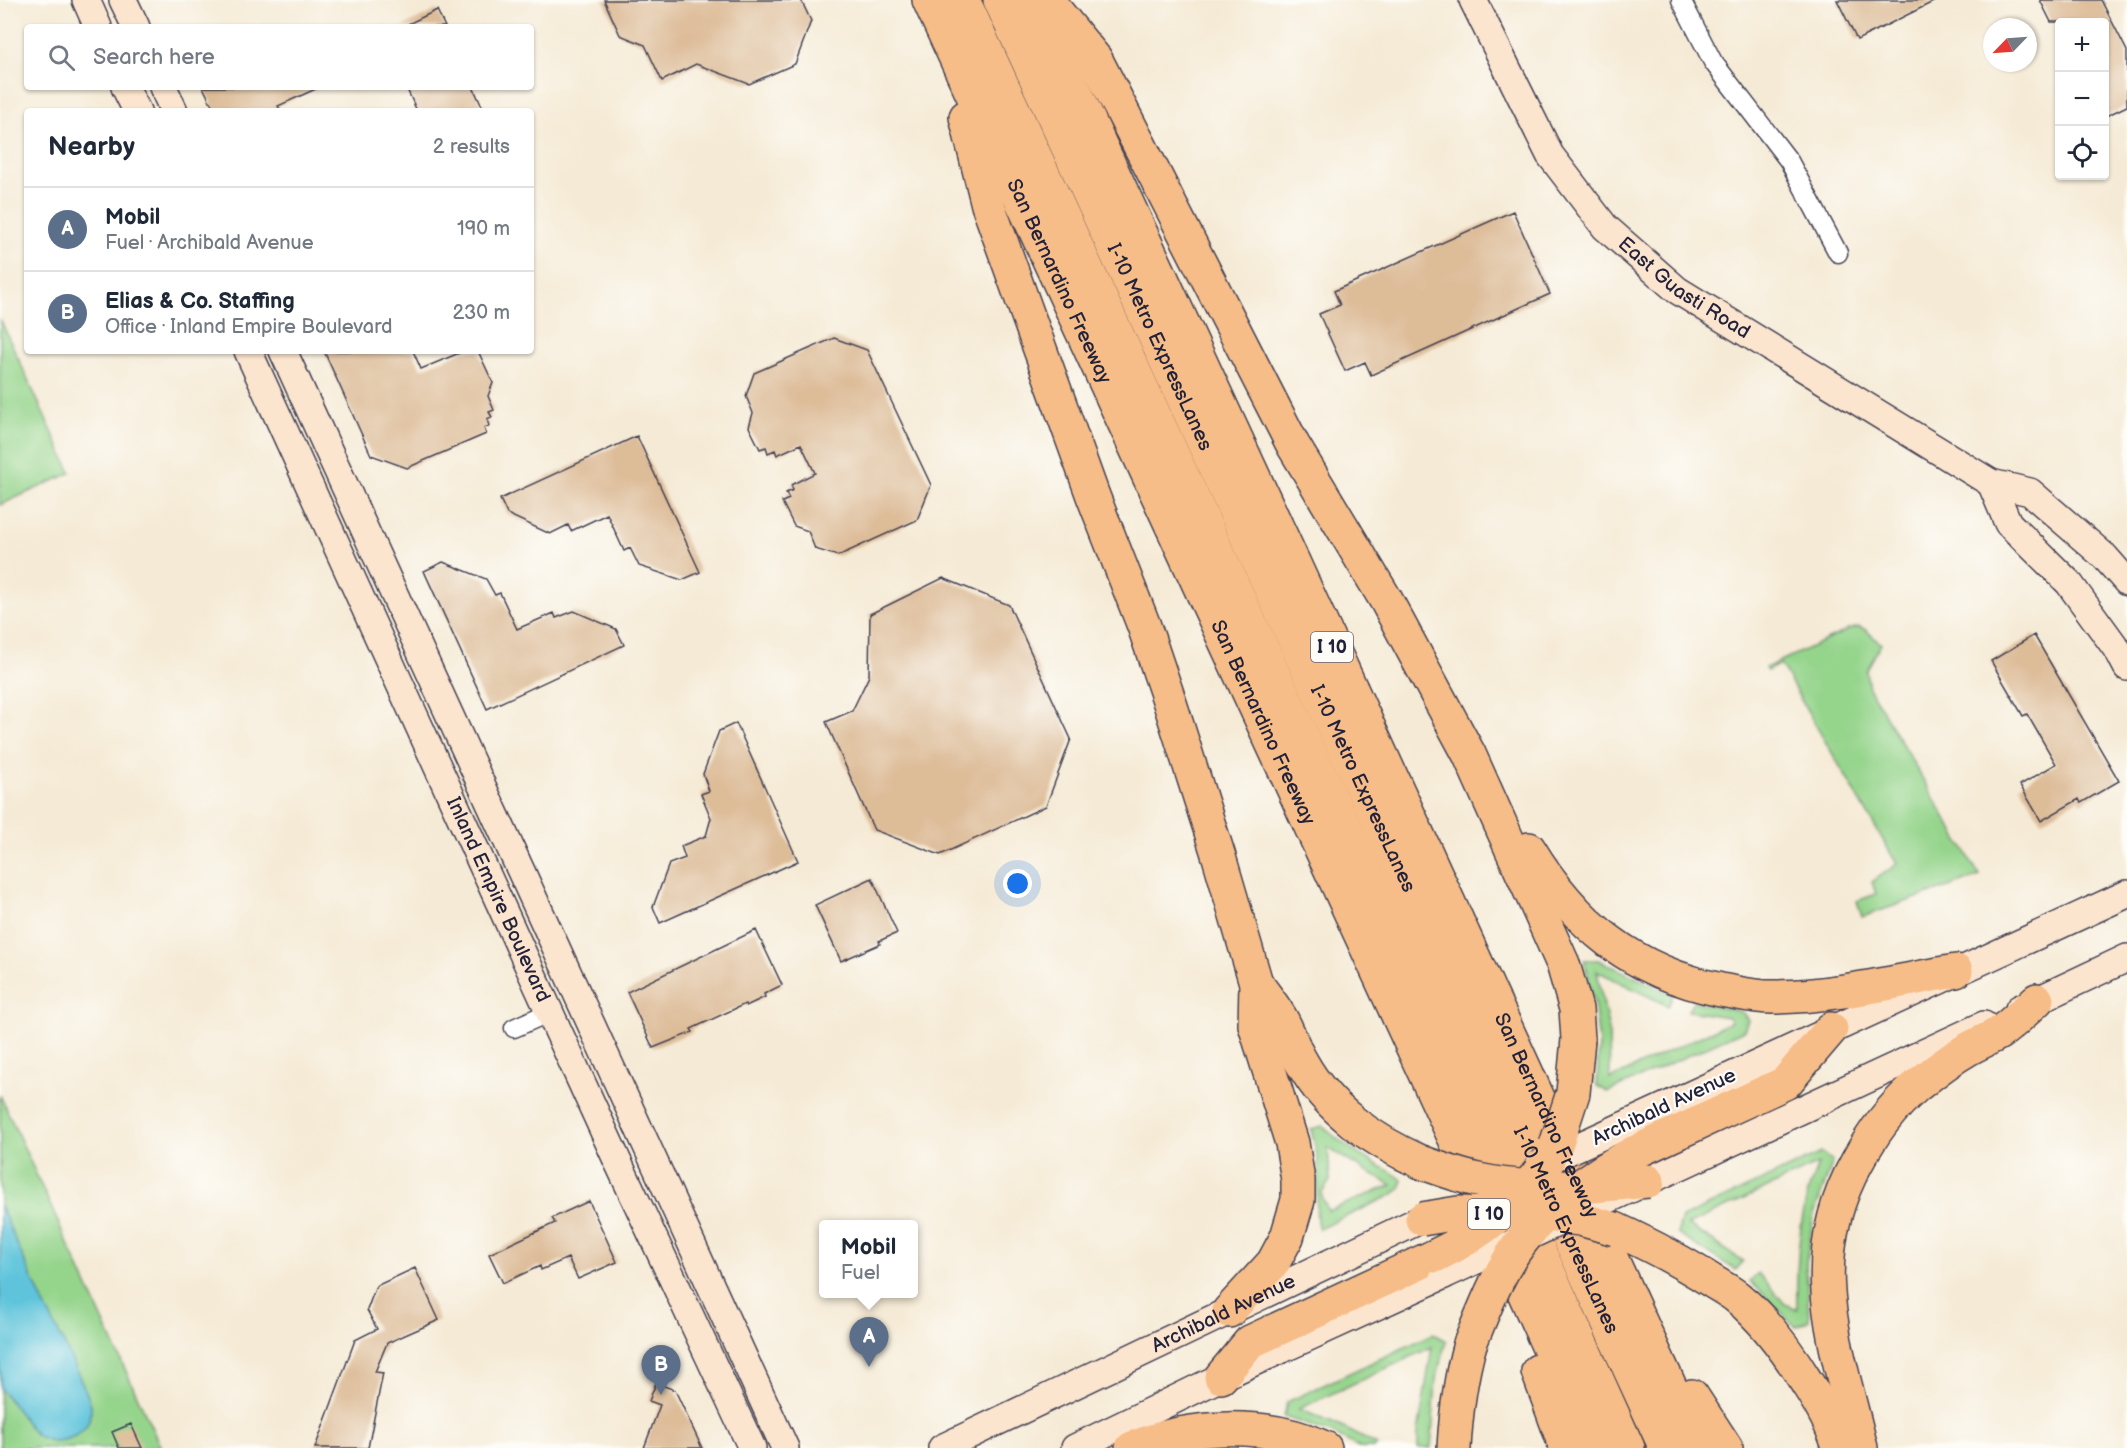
<!DOCTYPE html>
<html lang="en">
<head>
<meta charset="utf-8">
<style>
	body { margin:0; font-family:"Balsamiq Sans",sans-serif; background:#f2f2f3; color:#1f2937 }
	.controls { position:absolute; right:18px; top:18px; display:grid; overflow:hidden; border-radius:6px; box-shadow:0 2px 4px #0004 }
	.controls button { width:54px; height:54px; display:grid; place-items:center; padding:0; border:0; border-bottom:2px solid #e0e1e3; background:#fff; color:#1f2937; font:30px sans-serif }
	.compass { position:absolute; left:1983px; top:18px; width:54px; height:54px; border-radius:50%; background:#fff; box-shadow:0 2px 4px #0004; rotate:245deg }
	.you { position:absolute; left:1018px; top:884px; width:21px; height:21px; margin:-15px; border:4px solid #fff; border-radius:50%; background:#1a73e8; box-shadow:0 0 0 9px #1a73e833 }
	.badge { display:grid; place-items:center; width:39px; height:39px; border-radius:50%; background:#b5179e; color:#fff; font-size:20px; font-weight:700 }
	.pin { position:absolute; translate:-50% -50px; filter:drop-shadow(0 2px 3px #0008) }
	.pin::after { content:''; position:absolute; top:32px; width:21px; height:18px; background:inherit; clip-path:polygon(0 0,100% 0,50% 100%) }
	.popup { position:absolute; left:819px; top:1220px; width:99px; height:78px; box-sizing:border-box; display:grid; place-content:center; border-radius:6px; background:#fff; filter:drop-shadow(0 2px 4px #0005); font-size:20px; white-space:nowrap; color:#747a83 }
	.popup b { font-size:22px; color:#1f2937 }
	.popup::after { content:''; position:absolute; left:50%; top:100%; margin-left:-12px; border:12px solid transparent; border-top-color:#fff }
	.list { margin:0; padding:0; list-style:none }
	h2 { display:flex; justify-content:space-between; align-items:center; height:78px; margin:0; padding:0 24px; font-size:26px }
	h2 small { font-size:20px; font-weight:400; color:#747a83 }
	.list li { display:grid; grid-template-columns:39px 1fr auto; gap:18px; align-items:center; box-sizing:border-box; height:84px; padding:0 24px; border-top:2px solid #e0e1e3 }
	.list b { display:block; font-size:22px; white-space:nowrap }
	.list p { margin:0; font-size:20px; white-space:nowrap; color:#747a83 }
	.list em { font-size:20px; font-style:normal; color:#747a83 }
	.icon { flex:none; width:33px; height:33px; fill:none; stroke:currentColor; stroke-width:2; stroke-linecap:round; stroke-linejoin:round }
	.map { position:relative; flex:none; width:2127px; height:1448px; overflow:hidden }
	.search { position:absolute; background:#fff; box-shadow:0 2px 4px #0004; left:24px; top:24px; width:510px; height:66px; display:flex; align-items:center; gap:15px; box-sizing:border-box; padding:0 21px; border-radius:6px; color:#747a83; font-size:22px }
	.panel { position:absolute; background:#fff; box-shadow:0 2px 4px #0004; left:24px; top:108px; width:510px; height:246px; border-radius:6px }
	.map>svg:first-child { display:block }
	.green { fill:#94d48b; stroke:#5b7b63; stroke-width:1.5; fill-rule:evenodd }
	.water { fill:#5ec4db; stroke:#40738b; stroke-width:1.5 }
	.building { fill:#ddbc98 }
	.lines { fill:none; stroke-linecap:round; stroke-linejoin:round }
	.street-casing { stroke:#424052; stroke-width:21 }
	.secondary-casing { stroke:#424052; stroke-width:30 }
	.highway-casing { stroke:#424052; stroke-width:36 }
	.street { stroke:#fff; stroke-width:18 }
	.secondary { stroke:#fce5cf; stroke-width:27 }
	.highway { stroke:#f7bd88; stroke-width:33 }
	.secondary-bridge-casing { stroke:#424052; stroke-width:30; stroke-linecap:butt }
	.highway-bridge-casing { stroke:#424052; stroke-width:36; stroke-linecap:butt }
	.secondary-bridge { stroke:#fce5cf; stroke-width:27 }
	.highway-bridge { stroke:#f7bd88; stroke-width:33 }
	.labels { text-anchor:middle; dominant-baseline:central; stroke-width:4.5; stroke-linejoin:round; paint-order:stroke }
	.shield { fill:#fdfcf7; stroke:#646373; stroke-width:1.5 }
	.shield-label { font-size:18px; font-weight:bold; fill:#22223b }
	.street-label { font-size:20px; fill:#22223b; stroke:#fdfcf7 }
</style>
</head>
<body>
<div class="map">
<svg width="2127" height="1448" viewBox="0 0 2127 1448">
	<rect width="100%" height="100%" fill="#fdfcf7"/>
	<filter id="ink" filterUnits="userSpaceOnUse"><feTurbulence type="fractalNoise" baseFrequency=".0167" numOctaves="2"/><feDisplacementMap in="SourceGraphic" scale="12" xChannelSelector="R" yChannelSelector="G"/><feConvolveMatrix kernelMatrix="1 2 1 2 8 2 1 2 1" color-interpolation-filters="sRGB"/></filter>
	<filter id="wash" filterUnits="userSpaceOnUse"><feTurbulence type="fractalNoise" baseFrequency=".008" numOctaves="4" result="noise"/><feDisplacementMap in="SourceGraphic" scale="24" xChannelSelector="R" yChannelSelector="G"/><feGaussianBlur stdDeviation="1.35" result="paint"/><feColorMatrix in="noise" values="0 0 0 0 0 0 0 0 0 0 0 0 0 0 0 0 0 1.4 0 .05"/><feComposite in="paint" operator="in"/></filter>
	<g filter="url(#wash)">
		<rect width="100%" height="100%" fill="#f5ead5"/>
		<path class="green" d="M0 319 71 473 0 505Z
			M1859 627 1866 630 1881 644 1866 671 1869 688 1980 876 1862 917 1857 901 1876 894 1872 882 1897 864 1780 664 1767 671 1765 668 1848 630Z
			M1584 960H1599L1673 995 1668 1006 1597 971 1609 1031 1610 1079 1731 1022 1728 1017 1688 1011 1693 1001 1742 1012 1748 1020 1744 1030 1608 1092 1597 1086 1599 1043 1594 1002Z
			M0 1095 161 1448H0Z
			M1322 1126C1337 1139 1352 1151 1369 1160 1380 1167 1393 1171 1402 1180L1400 1189 1392 1195 1319 1229C1313 1215 1320 1181 1318 1162 1317 1151 1313 1140 1311 1129ZM1328 1148 1367 1172 1392 1185 1328 1211 1321 1194 1330 1181Z
			M1821 1153 1833 1161 1814 1214 1806 1264 1809 1320 1796 1327 1750 1281 1758 1273 1785 1304 1797 1309C1796 1271 1798 1233 1807 1196 1809 1185 1815 1175 1818 1164L1688 1225 1743 1261 1736 1270 1677 1234 1682 1218Z
			M1433 1334 1446 1341 1436 1379 1431 1448H1418V1433L1432 1347 1299 1409 1342 1427 1377 1445 1375 1448H1360L1332 1433 1284 1417 1287 1402Z"/>
		<path class="water" d="M0 1205C14 1237 28 1270 43 1302 57 1329 71 1356 83 1385 85 1391 90 1399 91 1406 92 1421 84 1433 70 1438 57 1443 47 1442 35 1434L0 1388Z"/>
		<g id="blocks">
			<path class="building" d="M604 0H801L811 21 795 64 749 84 696 64 662 81 645 45 620 35Z
				M1837 0H1937L1857 40Z
				M2040 0H2101L2127 51V106L2104 117V22H2051Z
				M437 10 445 27H402Z
				M203 87H320L278 106 281 111H215Z
				M406 87H473L484 111H417Z
				M1513 211 1550 294 1371 375 1365 362 1345 371 1319 314 1340 305 1334 291Z
				M834 338 867 350 931 485 917 520 838 556 815 549 808 531 794 526 782 502 789 499 786 493 793 490 791 485 815 473 801 444 777 455 775 450 768 453 766 447 760 449 749 427 753 413 746 396 754 373Z
				M324 351H413L421 369 464 351H478L493 383 488 396 494 410 489 412 492 417 487 419 489 426 484 428 486 434 407 468 371 455Z
				M637 436 700 572 682 580 639 566 630 548 624 551 607 514 571 531 568 525 550 534 507 514 500 499Z
				M443 562 486 579 495 595 500 593 517 629 554 613 556 618 574 611 616 629 624 645 487 709 424 571Z
				M943 578 1009 605 1071 739 1046 806 940 855 874 830 826 722 852 711 869 676 870 614Z
				M2034 635 2119 781 2081 803 2079 799 2041 821 2020 785 2056 764 2027 714 2023 716 1991 661Z
				M736 723 798 861 660 923 653 907 669 864 685 858 681 846 706 836 711 818 701 794 709 791 703 774 719 731Z
				M872 878 897 933 879 941 880 944 841 961 815 905Z
				M756 930 782 985 764 994 765 997 746 1006 745 1004 691 1029 693 1032 653 1048 627 992Z
				M589 1201 617 1262 578 1279 568 1258 541 1270 540 1266 503 1283 489 1254 555 1223 552 1218Z
				M415 1268 439 1320 387 1343 375 1372 383 1373 368 1448H315L355 1340 377 1329 367 1310 376 1286Z
				M656 1383 675 1390 702 1448H644L660 1405 649 1401Z
				M131 1424 142 1448H119L112 1432Z"/>
		</g>
	</g>
	<g filter="url(#ink)">
		<use href="#blocks" fill-opacity="0" stroke="#424052" stroke-width="1.5"/>
		<g class="lines">
			<defs>
				<path id="street" d="M1681 0 1713 62 1789 161 1838 253
					M514 1028 550 1012"/>
				<g id="secondary">
					<path d="M86 0 98 27"/>
					<path d="M123 0 136 27"/>
					<path id="s1" d="M1473 0 1550 155 1605 227 1677 290 1991 483 2030 492 2105 557 2127 582"/>
					<path d="M125 87 137 111"/>
					<path d="M163 87 174 111"/>
					<path id="s2" d="M248 351 617 1160 752 1448"/>
					<path d="M283 351 785 1448"/>
					<path d="M1991 483 2008 523 2069 583 2119 652 2127 667"/>
					<path d="M2019 1009 2127 958"/>
					<path d="M1623 1126 2127 894"/>
					<path d="M1648 1181 1984 1025"/>
					<path id="s3" d="M942 1448 1422 1219"/>
					<path d="M1075 1448 1221 1377 1444 1275"/>
				</g>
				<g id="highway">
					<path id="s4" d="M929 0 1456 1141 1594 1448"/>
					<path d="M963 0 1489 1140 1628 1448"/>
					<path id="s5" d="M1000 0 1666 1448"/>
					<path id="s6" d="M1033 0 1294 564 1698 1448"/>
					<path d="M1047 0 1096 60 1293 445 1386 600 1469 754 1563 964 1576 1009 1578 1039"/>
					<path d="M966 117 988 205 1093 496 1144 626 1168 697 1219 857 1256 983 1255 1025 1292 1143 1298 1180V1200L1287 1237 1273 1263 1229 1311"/>
					<path d="M1529 849C1575 925 1633 972 1721 990 1739 993 1758 998 1776 997 1836 996 1897 981 1956 971"/>
					<path d="M1256 983C1264 994 1273 1005 1280 1017 1289 1031 1293 1049 1302 1063 1329 1111 1372 1140 1421 1162"/>
					<path d="M1635 1152 1785 1083 1831 1029"/>
					<path d="M1615 1229C1650 1245 1683 1262 1715 1283 1723 1288 1731 1292 1738 1298 1766 1321 1788 1352 1807 1383 1820 1403 1833 1425 1839 1448"/>
					<path d="M1538 1371 1566 1448"/>
					<path d="M1221 1377 1250 1342 1435 1256"/>
					<path d="M1692 1396 1726 1448"/>
					<path d="M1132 1448C1191 1424 1266 1421 1325 1448"/>
					<path d="M1454 1448C1456 1412 1460 1379 1470 1344"/>
					<path d="M1861 1448C1837 1345 1801 1262 1857 1162 1872 1134 1891 1108 1915 1087 1930 1075 1946 1062 1963 1052 1974 1045 1987 1040 1999 1033 2012 1024 2025 1011 2037 1000"/>
				</g>
			</defs>
			<use href="#street" class="street-casing"/>
			<use href="#secondary" class="secondary-casing"/>
			<use href="#highway" class="highway-casing"/>
			<use href="#street" class="street"/>
			<use href="#secondary" class="secondary"/>
			<use href="#highway" class="highway"/>
			<defs>
				<path id="secondary-bridge" d="M1540 1164 1623 1126
					M1444 1275 1635 1187"/>
				<path id="highway-bridge" d="M1556 1145 1573 1093 1578 1039
					M1421 1162C1440 1169 1459 1176 1478 1180 1534 1192 1591 1187 1648 1181
					M1422 1219 1458 1213 1547 1215 1580 1219 1615 1229
					M1435 1256C1486 1232 1515 1205 1548 1161
					M1470 1344C1485 1307 1500 1267 1525 1237 1554 1201 1595 1174 1635 1152"/>
			</defs>
			<use href="#secondary-bridge" class="secondary-bridge-casing"/>
			<use href="#highway-bridge" class="highway-bridge-casing"/>
			<use href="#secondary-bridge" class="secondary-bridge"/>
			<use href="#highway-bridge" class="highway-bridge"/>
		</g>
	</g>
	<g class="labels">
		<g class="shield">
			<rect x="1311" y="632" width="42" height="30" rx="4.5"/>
			<rect x="1468" y="1199" width="42" height="30" rx="4.5"/>
		</g>
		<g class="shield-label">
			<text x="1332" y="647">I 10</text>
			<text x="1489" y="1214">I 10</text>
		</g>
		<g class="street-label">
			<text stroke="none"><textPath href="#s4" startOffset="310">San Bernardino Freeway</textPath></text>
			<text stroke="none"><textPath href="#s1" startOffset="364">East Guasti Road</textPath></text>
			<text stroke="none"><textPath href="#s5" startOffset="382">I-10 Metro ExpressLanes</textPath></text>
			<text stroke="none"><textPath href="#s4" startOffset="796">San Bernardino Freeway</textPath></text>
			<text stroke="none"><textPath href="#s5" startOffset="868">I-10 Metro ExpressLanes</textPath></text>
			<text stroke="none"><textPath href="#s2" startOffset="603">Inland Empire Boulevard</textPath></text>
			<text transform="translate(1664 1107) rotate(-25)">Archibald Avenue</text>
			<text stroke="none"><textPath href="#s6" startOffset="1228">San Bernardino Freeway</textPath></text>
			<text stroke="none"><textPath href="#s5" startOffset="1354">I-10 Metro ExpressLanes</textPath></text>
			<text stroke="none"><textPath href="#s3" startOffset="312">Archibald Avenue</textPath></text>
		</g>
	</g>
</svg>
<div class="controls">
<button>+</button>
<button>−</button>
<button><svg class="icon" aria-label="locate" viewBox="0 0 24 24"><circle cx="12" cy="12" r="6"/><path d="M12 2v4M12 18v4M2 12h4M18 12h4"/></svg></button>
</div>
<svg class="compass" viewBox="-18 -18 36 36"><path d="M0-13l5 13h-10z" fill="#e53935"/><path d="M0 13l5-13h-10z" fill="#747a83"/></svg>
<div class="you"></div>
<div class="pin badge" style="left:869px;top:1367px;background:#5c6f8a">A</div>
<div class="popup"><b>Mobil</b>Fuel</div>
<div class="pin badge" style="left:661px;top:1395px;background:#5c6f8a">B</div>
<div class="search"><svg class="icon" aria-label="search" viewBox="0 0 24 24"><circle cx="10" cy="10" r="6"/><path d="M15 15l6 6"/></svg>Search here</div>
<section class="panel">
<h2>Nearby<small>2 results</small></h2>
<ul class="list">
<li><span class="badge" style="background:#5c6f8a">A</span><div><b>Mobil</b><p>Fuel · Archibald Avenue</p></div><em>190 m</em></li>
<li><span class="badge" style="background:#5c6f8a">B</span><div><b>Elias &amp; Co. Staffing</b><p>Office · Inland Empire Boulevard</p></div><em>230 m</em></li>
</ul>
</section>
</div>
</body>
</html>
